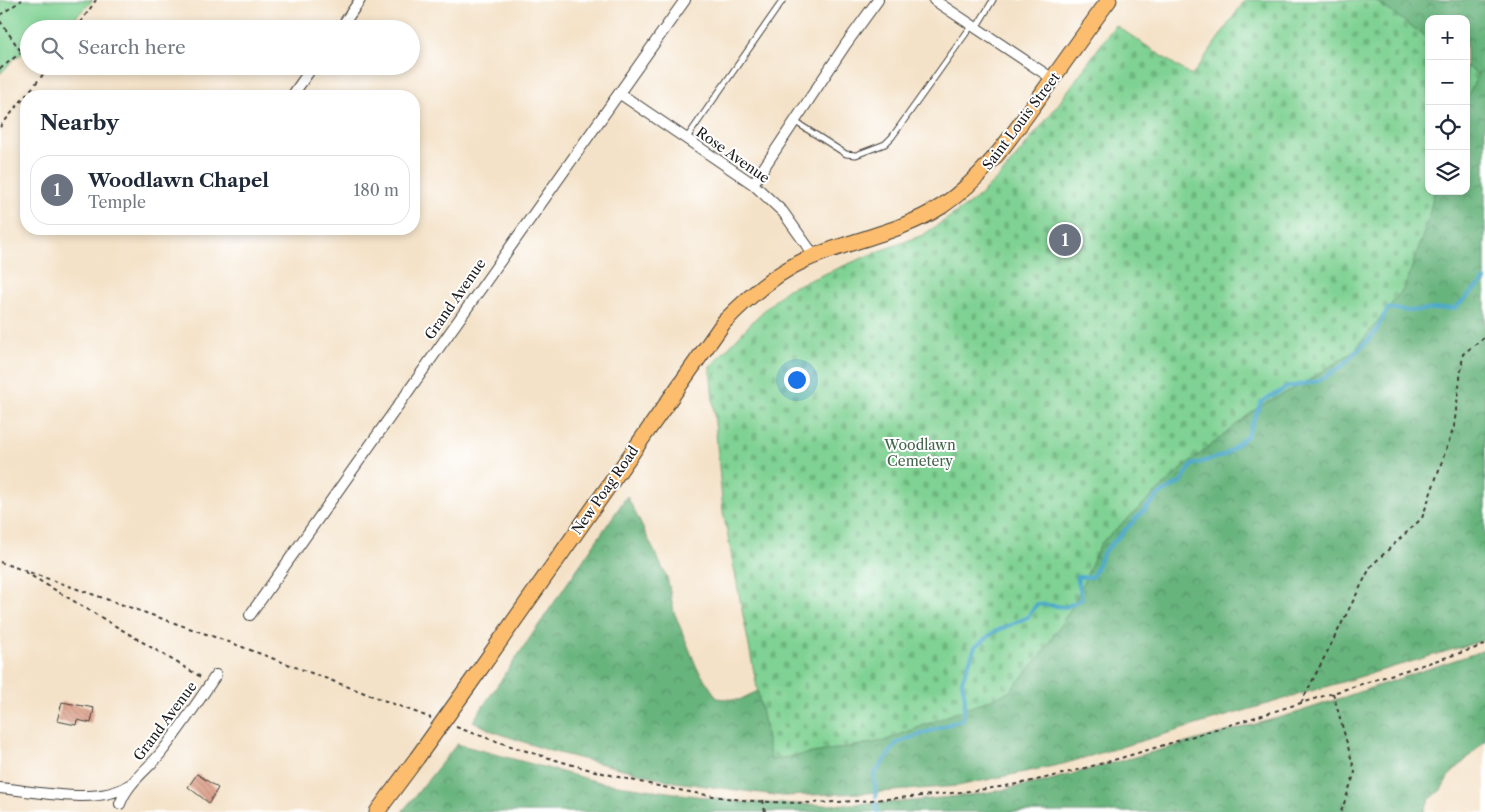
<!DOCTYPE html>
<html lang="en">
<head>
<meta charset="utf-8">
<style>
	body { margin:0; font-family:"Libre Caslon Text",serif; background:#f2f2f3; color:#1f2937 }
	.controls { position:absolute; right:15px; top:15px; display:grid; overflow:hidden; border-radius:10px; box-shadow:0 2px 8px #0003 }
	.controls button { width:45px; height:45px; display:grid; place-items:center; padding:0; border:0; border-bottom:1px solid #e0e1e3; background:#fff; color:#1f2937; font:25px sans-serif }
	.you { position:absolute; left:796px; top:379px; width:18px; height:18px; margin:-12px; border:4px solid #fff; border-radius:50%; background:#1a73e8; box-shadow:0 0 0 8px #1a73e833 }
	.badge { display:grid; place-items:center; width:32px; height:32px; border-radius:50%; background:#111827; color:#fff; font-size:16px; font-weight:700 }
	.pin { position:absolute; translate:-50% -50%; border:2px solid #fff; box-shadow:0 1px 5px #0006 }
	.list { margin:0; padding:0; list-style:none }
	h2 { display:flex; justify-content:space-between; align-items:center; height:65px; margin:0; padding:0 20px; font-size:21px }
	h2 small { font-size:16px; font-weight:400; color:#747a83 }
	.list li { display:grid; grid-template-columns:32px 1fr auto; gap:15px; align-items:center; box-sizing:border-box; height:70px; margin:0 10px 10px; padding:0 10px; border:1px solid #e0e1e3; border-radius:20px }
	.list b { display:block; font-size:19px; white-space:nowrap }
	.list p { margin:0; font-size:16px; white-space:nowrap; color:#747a83 }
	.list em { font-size:16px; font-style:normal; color:#747a83 }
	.icon { flex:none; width:28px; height:28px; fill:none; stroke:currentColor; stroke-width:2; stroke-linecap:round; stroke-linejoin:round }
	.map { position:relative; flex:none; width:1485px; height:812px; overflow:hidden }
	.search { position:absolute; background:#fff; box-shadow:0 2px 8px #0003; left:20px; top:20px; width:400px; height:55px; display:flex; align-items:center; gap:12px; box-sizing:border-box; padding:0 18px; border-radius:28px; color:#747a83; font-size:19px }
	.panel { position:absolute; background:#fff; box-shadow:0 2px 8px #0003; left:20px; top:90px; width:400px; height:145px; border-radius:20px }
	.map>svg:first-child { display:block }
	.forest { fill:url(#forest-crowns); stroke:#42684c; fill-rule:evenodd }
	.cemetery { fill:url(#cemetery-stones); stroke:#4e7758 }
	.park { fill:#7fd293; stroke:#4e7758 }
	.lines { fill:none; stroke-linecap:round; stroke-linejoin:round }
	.stream { stroke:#4ca8ca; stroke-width:4 }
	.building { fill:url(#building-back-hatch) }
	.lane-casing { stroke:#3c3a36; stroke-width:7 }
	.street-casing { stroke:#3c3a36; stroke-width:12 }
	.primary-casing { stroke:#3c3a36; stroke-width:17 }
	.path { stroke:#3c3a36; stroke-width:2; stroke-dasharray:4 4; stroke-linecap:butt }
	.lane { stroke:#fff; stroke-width:5 }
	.street { stroke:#fff; stroke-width:10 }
	.primary { stroke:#fcbd6e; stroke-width:15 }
	.primary-bridge-casing { stroke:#3c3a36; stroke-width:17; stroke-linecap:butt }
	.primary-bridge { stroke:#fcbd6e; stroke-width:15 }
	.labels { text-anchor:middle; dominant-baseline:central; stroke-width:4; stroke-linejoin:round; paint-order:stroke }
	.street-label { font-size:14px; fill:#1c1c1c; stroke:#fff }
	.park-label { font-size:14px; fill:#44654c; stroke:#fff }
</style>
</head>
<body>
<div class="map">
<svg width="1485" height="812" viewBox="0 0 1485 812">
	<defs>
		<pattern id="forest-crowns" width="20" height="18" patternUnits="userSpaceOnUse" patternTransform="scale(1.25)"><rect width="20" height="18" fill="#67b47d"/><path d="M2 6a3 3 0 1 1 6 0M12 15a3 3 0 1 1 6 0" fill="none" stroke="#549266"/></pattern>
		<pattern id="cemetery-stones" width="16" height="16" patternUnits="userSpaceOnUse" patternTransform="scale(1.25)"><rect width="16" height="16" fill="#7fd293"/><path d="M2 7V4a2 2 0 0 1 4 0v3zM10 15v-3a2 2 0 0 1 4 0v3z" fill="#6db47e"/></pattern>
		<pattern id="building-back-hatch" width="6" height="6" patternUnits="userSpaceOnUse" patternTransform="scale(1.25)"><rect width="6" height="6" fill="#dd9d86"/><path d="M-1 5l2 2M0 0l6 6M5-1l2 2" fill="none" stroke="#b27f6d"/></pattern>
	</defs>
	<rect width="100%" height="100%" fill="#fff"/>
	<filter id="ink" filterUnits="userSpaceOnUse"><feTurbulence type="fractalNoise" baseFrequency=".02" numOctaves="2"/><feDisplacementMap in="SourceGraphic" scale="10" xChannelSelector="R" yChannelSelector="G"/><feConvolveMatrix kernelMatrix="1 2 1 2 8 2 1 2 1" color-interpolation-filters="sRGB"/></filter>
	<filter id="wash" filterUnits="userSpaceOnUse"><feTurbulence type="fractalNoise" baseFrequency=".0096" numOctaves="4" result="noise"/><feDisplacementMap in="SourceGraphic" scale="20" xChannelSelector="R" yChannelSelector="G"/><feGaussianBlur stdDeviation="1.12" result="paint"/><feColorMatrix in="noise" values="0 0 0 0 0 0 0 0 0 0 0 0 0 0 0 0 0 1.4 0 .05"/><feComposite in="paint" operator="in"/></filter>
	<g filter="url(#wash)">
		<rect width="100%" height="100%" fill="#f4e2c8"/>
		<path class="forest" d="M1367 0H1485V640L1063 764 958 786 866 793 783 796 675 782 550 751 492 731 473 721 627 496 667 577 674 612 697 668 717 698 739 700 764 688ZM1429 19H1466V191H1429Z
			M1485 650V741L1448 777 1441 790 1429 800 1424 812H402L457 744 603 783 739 802 825 805 902 802 979 794 1043 782 1296 713Z"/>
		<path class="cemetery" d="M1245 0H1374L1429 39V191H1434L1428 220 1405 287 1354 351 1309 380 1257 408 1185 466 1101 543 1073 605 1042 654 1009 692 884 741 771 760 723 511 710 367 756 318 786 290 877 252 923 235 975 200 1002 174 1022 150 1057 106 1115 25 1192 76Z
			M1466 66 1478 74 1466 100Z"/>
		<path class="park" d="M0 0H93C66 27 67 29 29 29V49L14 59 0 74Z"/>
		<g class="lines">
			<path class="stream" d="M876 797 874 775 897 743 963 719 965 699 962 681 975 647 994 632 1028 617 1037 604 1066 607 1082 599 1077 577H1092L1104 552 1159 495 1181 482 1192 465 1225 455 1247 436 1261 402 1288 387 1318 381 1341 367 1375 333 1388 308 1407 311 1455 308 1485 280
				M876 803 877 812"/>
		</g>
		<g id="blocks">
			<path class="building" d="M1062 232 1074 240 1067 250 1055 241Z
				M62 702 94 708 91 723 77 720 76 725 57 721Z
				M197 774 218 788 209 803 188 787Z"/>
		</g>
	</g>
	<g filter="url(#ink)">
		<use href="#blocks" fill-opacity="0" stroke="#3c3a36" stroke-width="1"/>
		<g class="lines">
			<defs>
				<path id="lane" d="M976 28 993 0
					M794 121 846 154 856 155 885 144 892 137 972 25
					M686 139 783 0"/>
				<path id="street" d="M934 0 1053 79
					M340 29 360 0
					M619 93 753 184 783 212 815 257
					M292 96 313 66
					M753 184 846 44 878 0
					M250 615 685 0
					M0 788C34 791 100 806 129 785
					M120 804C128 782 146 771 160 754 180 729 198 702 216 675"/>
				<path id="primary" d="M469 685 724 322C748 297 774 274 805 260 850 240 900 233 942 206 982 179 1009 140 1036 102 1060 68 1084 34 1109 0
					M377 812 417 758"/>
			</defs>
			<use href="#lane" class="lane-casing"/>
			<use href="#street" class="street-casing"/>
			<use href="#primary" class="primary-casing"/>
			<path class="path" d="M0 15 22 0
				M0 21 22 53
				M56 29 81 23
				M76 29 96 0
				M0 69 29 46
				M0 127 50 66
				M0 562 229 642 431 718
				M25 572 201 677
				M1333 693 1355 772 1341 812
				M1301 703 1371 566 1422 518 1454 427 1463 354 1485 337
				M456 727C547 760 638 786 734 799 792 806 852 802 910 797 954 793 998 789 1041 779 1098 766 1154 748 1210 731 1302 703 1394 674 1485 645
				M763 800 765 812"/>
			<use href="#lane" class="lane"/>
			<use href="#street" class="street"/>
			<use href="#primary" class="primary"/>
			<defs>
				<path id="primary-bridge" d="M417 758 469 685"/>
			</defs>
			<use href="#primary-bridge" class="primary-bridge-casing"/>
			<use href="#primary-bridge" class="primary-bridge"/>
		</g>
	</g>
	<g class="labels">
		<g class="street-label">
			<text transform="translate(1021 121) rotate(-53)">Saint Louis Street</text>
			<text transform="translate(733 155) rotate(35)">Rose Avenue</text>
			<text transform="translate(455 299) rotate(-55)">Grand Avenue</text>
			<text transform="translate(605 490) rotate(-55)">New Poag Road</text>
			<text transform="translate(165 721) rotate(-53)">Grand Avenue</text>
		</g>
		<g class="park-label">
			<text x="920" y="445">Woodlawn<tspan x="920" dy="16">Cemetery</tspan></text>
		</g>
	</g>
</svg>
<div class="controls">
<button>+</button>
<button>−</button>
<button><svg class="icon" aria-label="locate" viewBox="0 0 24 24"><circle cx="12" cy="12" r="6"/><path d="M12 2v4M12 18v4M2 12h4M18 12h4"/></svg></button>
<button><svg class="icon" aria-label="layers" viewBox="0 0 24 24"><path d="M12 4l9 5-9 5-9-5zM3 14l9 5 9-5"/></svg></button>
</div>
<div class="you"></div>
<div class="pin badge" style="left:1065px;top:240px;background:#6b7280">1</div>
<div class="search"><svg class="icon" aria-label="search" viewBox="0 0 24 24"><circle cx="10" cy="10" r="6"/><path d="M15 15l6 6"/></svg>Search here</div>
<section class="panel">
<h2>Nearby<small></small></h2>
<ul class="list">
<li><span class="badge" style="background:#6b7280">1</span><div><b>Woodlawn Chapel</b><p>Temple</p></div><em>180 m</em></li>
</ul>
</section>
</div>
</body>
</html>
